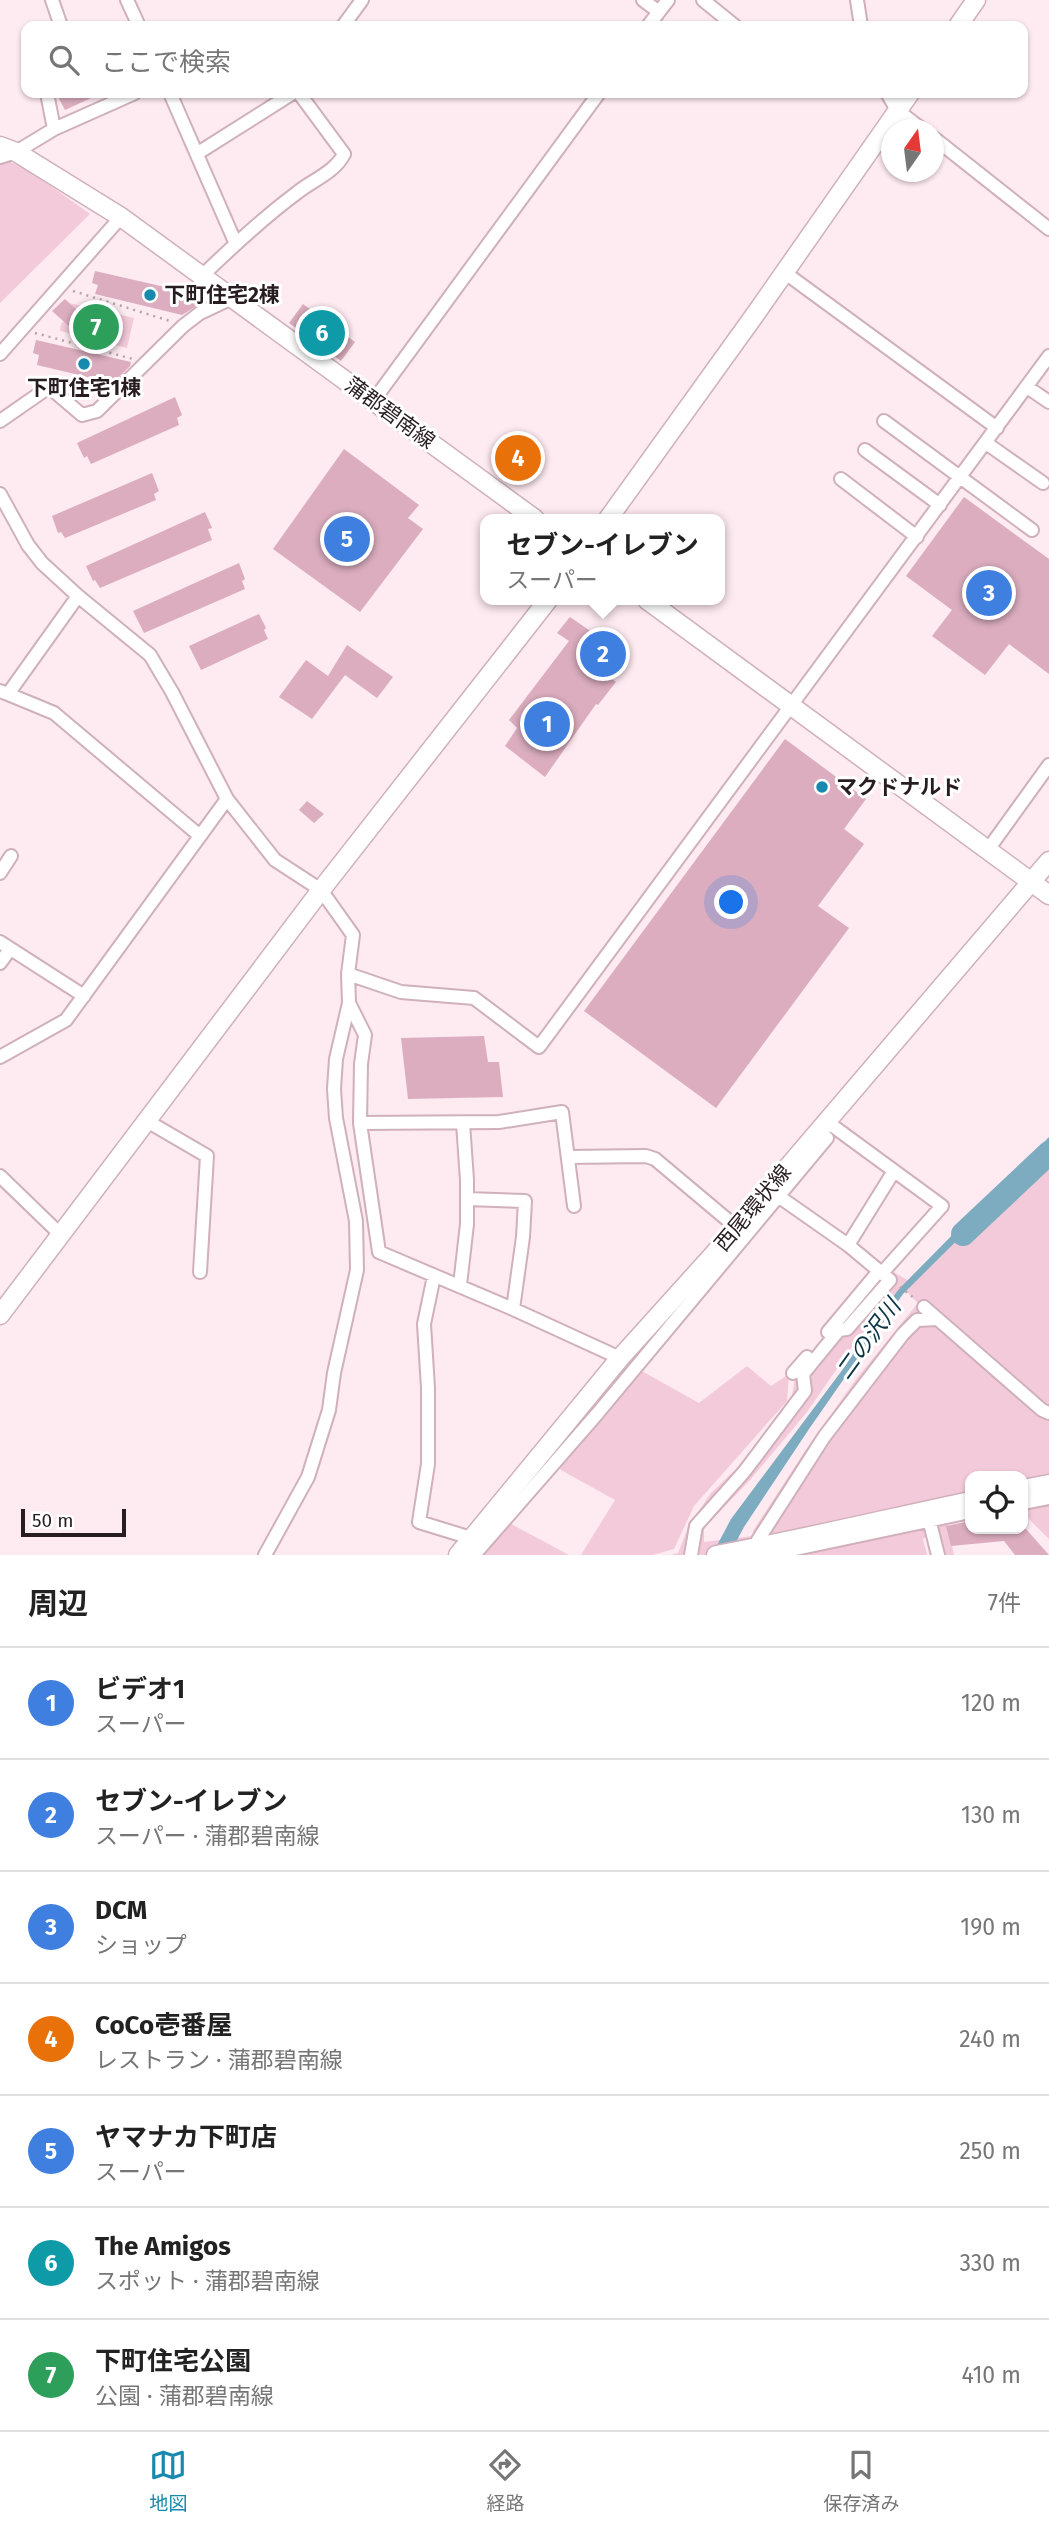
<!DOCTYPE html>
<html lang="ja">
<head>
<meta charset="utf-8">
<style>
	body { margin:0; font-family:"Fira Sans","Noto Sans JP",sans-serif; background:#f2f2f2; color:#222 }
	.controls { position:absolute; right:21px; bottom:21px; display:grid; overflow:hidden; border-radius:14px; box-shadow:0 2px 5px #0004 }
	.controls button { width:63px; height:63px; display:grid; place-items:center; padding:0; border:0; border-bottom:2px solid #e0e0e0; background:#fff; color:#222; font:35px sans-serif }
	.compass { position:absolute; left:881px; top:119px; width:63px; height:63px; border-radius:50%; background:#fff; box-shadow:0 2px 5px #0004; rotate:14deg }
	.scale { position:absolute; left:21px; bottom:18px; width:105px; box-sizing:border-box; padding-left:7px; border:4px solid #271c20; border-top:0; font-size:19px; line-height:24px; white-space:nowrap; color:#271c20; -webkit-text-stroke:5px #fff; paint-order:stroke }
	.you { position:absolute; left:732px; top:903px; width:24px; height:24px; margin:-18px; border:5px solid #fff; border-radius:50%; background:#1a73e8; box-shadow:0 0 0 10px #1a73e833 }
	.badge { display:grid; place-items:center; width:46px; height:46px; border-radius:50%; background:#1889ae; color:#fff; font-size:23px; font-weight:700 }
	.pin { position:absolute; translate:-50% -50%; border:4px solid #fff; box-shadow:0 2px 7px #0006 }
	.popup { position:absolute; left:480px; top:514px; width:245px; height:91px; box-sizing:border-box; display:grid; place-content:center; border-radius:14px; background:#fff; filter:drop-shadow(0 2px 5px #0005); font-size:23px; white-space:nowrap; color:#767676 }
	.popup b { font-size:26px; color:#222 }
	.popup::after { content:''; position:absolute; left:50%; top:100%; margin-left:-14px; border:14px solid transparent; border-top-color:#fff }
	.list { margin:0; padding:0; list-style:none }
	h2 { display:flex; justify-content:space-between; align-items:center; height:91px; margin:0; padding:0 28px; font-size:30px }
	h2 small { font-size:23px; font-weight:400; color:#767676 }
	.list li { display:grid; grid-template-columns:46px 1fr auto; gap:21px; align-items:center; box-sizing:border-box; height:112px; padding:0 28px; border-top:2px solid #e0e0e0 }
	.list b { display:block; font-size:26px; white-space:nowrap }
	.list p { margin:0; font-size:23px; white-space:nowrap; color:#767676 }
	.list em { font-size:23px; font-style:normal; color:#767676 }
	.icon { flex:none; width:38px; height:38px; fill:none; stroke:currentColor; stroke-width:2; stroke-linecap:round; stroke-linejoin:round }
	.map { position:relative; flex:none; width:1049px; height:1555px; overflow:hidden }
	.search { position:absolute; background:#fff; box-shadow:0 2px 5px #0004; left:21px; right:21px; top:21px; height:77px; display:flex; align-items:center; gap:18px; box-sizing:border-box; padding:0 24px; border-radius:14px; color:#767676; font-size:26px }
	.sheet { height:875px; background:#fff }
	nav { display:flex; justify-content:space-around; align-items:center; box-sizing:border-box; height:98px; border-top:2px solid #e0e0e0; background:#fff; font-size:19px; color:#767676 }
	nav a { display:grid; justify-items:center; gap:4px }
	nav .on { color:#1889ae }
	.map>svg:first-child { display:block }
	.green { fill:#f3cad9 }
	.water { fill:#7dabbf }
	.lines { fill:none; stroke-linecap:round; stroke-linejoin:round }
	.river { stroke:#7dabbf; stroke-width:24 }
	.building { fill:#dbadbe }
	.street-casing { stroke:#cfb0bb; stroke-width:16 }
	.secondary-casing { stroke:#cfb0bb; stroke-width:21 }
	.path { stroke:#b4a3a9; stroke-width:2.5; stroke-dasharray:2 5; stroke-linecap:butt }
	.street { stroke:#fff; stroke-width:12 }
	.secondary { stroke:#fff; stroke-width:18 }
	.poi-dot { fill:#1889ae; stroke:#fff; stroke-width:2.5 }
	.labels { text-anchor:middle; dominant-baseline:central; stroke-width:6; stroke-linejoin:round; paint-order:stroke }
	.poi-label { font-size:21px; font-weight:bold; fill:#271c20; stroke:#fff; text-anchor:start }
	.street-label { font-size:21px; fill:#271c20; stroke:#fff }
	.water-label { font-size:23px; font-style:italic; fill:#093443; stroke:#fff }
</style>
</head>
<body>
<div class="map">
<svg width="1049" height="1555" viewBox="0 0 1049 1555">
	<rect width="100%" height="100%" fill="#feeaf1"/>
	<path class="green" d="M0 157 31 172 90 214 0 303Z
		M69 303 134 318 127 348 60 331 61 324 74 311Z
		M1049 1140V1539L1023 1513V1476H970V1520L947 1524 954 1555H941L935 1531 923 1539 927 1555H670L678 1553 689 1525 711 1493 735 1470 791 1402 796 1372 890 1270 909 1281 856 1341 807 1412 750 1480 704 1528V1542L753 1536V1531L807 1448 857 1378 918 1303 904 1289Z
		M631 1365 699 1403 747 1366 771 1386 789 1374 787 1401 694 1506 674 1549 653 1555H581L615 1500 561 1470 552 1459Z
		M500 1518 569 1555H468Z"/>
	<path class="water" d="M1049 1137V1149L903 1294 809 1429 744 1527 729 1555H712L731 1519 846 1365 864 1335 899 1289Z"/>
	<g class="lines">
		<path class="river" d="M963 1234 1049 1153"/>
	</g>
	<path class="building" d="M56 93H102L65 110Z
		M95 271 204 296 203 302 182 315 95 294 98 285 92 283Z
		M65 299 82 315 70 327 52 311Z
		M303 304 355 342 341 361 289 323Z
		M36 340 131 362 130 366 113 383 37 365 39 355 33 353Z
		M175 397 182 415 177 418 179 425 91 464 87 456 84 458 77 443Z
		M511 443 534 460 523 472 502 457Z
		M344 449 419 505 408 518 423 529 360 612 273 549Z
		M152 473 159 491 154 494 156 500 65 538 61 532 58 533 52 516Z
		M964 497 1049 559V674L1009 644 985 675 932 636 952 610 906 576Z
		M205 512 212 528 208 529 212 540 100 588 95 580 93 581 86 566Z
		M239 563 245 579 242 581 245 589 144 633 133 611Z
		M259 614 266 628 264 630 268 639 201 670 189 646Z
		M570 617 628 657 612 679 616 682 598 705 596 704 545 777 505 746 517 728 509 720 569 641 557 633Z
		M347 645 393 677 377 698 345 675 312 719 279 697 306 660 328 676Z
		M785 739 866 799 844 829 864 844 818 906 849 928 716 1108 584 1011Z
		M307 801 324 814 314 823 299 810Z
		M484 1036 488 1062H499L503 1097 408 1099 401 1038Z
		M970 1521V1529H1026L1049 1555H1015L1004 1541 951 1546 946 1526Z"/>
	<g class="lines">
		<defs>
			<path id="street" d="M52 0 61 26
				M127 0 139 26
				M643 0 659 12
				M703 0 735 26
				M857 0 861 26
				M343 26 362 0
				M648 26 668 0
				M47 93 54 129
				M170 93 236 244
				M887 93 897 110 923 130
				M934 138 1049 229
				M198 153 293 93
				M0 157 16 152 54 129 135 93
				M784 272 997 428
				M203 275C233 246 264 217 298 192 313 180 335 172 344 154L299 93
				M0 354 121 217
				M1027 387 1049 402
				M374 400 599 93
				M0 421 49 387 82 415 97 411 183 326 200 313 232 298
				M884 421 1032 530
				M986 443 1043 483
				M865 450 940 505
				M841 479 917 537
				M0 494 28 545 42 563 78 596 150 655 172 692 227 799 275 860 321 890 353 935 348 974 349 1003 336 1059 334 1089 336 1118 356 1221 357 1270 334 1373 329 1410 308 1477 265 1555
				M0 691 8 694 78 596
				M8 694 54 713 200 836
				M987 851 1049 765
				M0 873 11 856
				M0 942 84 996
				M0 963 10 949
				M348 974 401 992 474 998 539 1047 1049 356
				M349 1003 365 1035 361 1064 360 1123 379 1252 513 1309 620 1358
				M0 1057 66 1020 227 799
				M147 1121 207 1156 200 1272
				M826 1121 942 1206 882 1273
				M360 1123 499 1122 562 1112 574 1206
				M568 1157 646 1156 655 1159 736 1227
				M0 1176 61 1235
				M467 1199 525 1201 523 1237 513 1309
				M848 1245 894 1171
				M434 1276 424 1324 428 1388V1464L419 1522 471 1538
				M460 1285 467 1224V1180L463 1123
				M924 1307 1042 1410 1049 1413
				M828 1332 879 1271
				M793 1373 807 1357
				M1023 1503 1049 1498
				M928 1515 938 1555
				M758 1540 824 1437 903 1334 917 1320 938 1319
				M474 1555 597 1414 827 1138
				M691 1555 696 1526 744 1472 805 1391 803 1374 839 1330 847 1329 890 1280 848 1245 771 1191
				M767 1555 970 1512"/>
			<path id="secondary" d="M958 26 976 0
				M0 146 16 152 121 217 535 519
				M608 519 754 316 910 93
				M647 600 1049 895
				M0 1315 321 890 548 600
				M1023 1489 1049 1484
				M458 1555 620 1358 712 1256 1049 861
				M716 1555C802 1539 886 1519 970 1501"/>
		</defs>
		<use href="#street" class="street-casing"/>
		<use href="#secondary" class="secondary-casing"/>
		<path class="path" d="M73 291 170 321
			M35 333 133 359
			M900 1287 914 1298"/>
		<use href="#street" class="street"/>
		<use href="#secondary" class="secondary"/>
	</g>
	<g class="poi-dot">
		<circle cx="150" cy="295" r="7"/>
		<circle cx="84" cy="364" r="7"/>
		<circle cx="822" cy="787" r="7"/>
	</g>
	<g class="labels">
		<g class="poi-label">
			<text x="164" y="295">下町住宅2棟</text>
			<text x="84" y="388" text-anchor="middle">下町住宅1棟</text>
			<text x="836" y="787">マクドナルド</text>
		</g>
		<g class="street-label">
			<text transform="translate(390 413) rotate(36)">蒲郡碧南線</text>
			<text transform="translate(753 1208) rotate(-50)">西尾環状線</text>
		</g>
		<g class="water-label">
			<text transform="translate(868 1339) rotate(-54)">二の沢川</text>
		</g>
	</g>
</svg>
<div class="controls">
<button><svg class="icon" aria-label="locate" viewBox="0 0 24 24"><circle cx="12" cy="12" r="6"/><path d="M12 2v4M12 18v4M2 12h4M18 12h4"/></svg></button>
</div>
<svg class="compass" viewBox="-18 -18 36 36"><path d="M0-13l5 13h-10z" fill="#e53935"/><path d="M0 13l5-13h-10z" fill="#767676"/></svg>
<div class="scale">50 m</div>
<div class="you"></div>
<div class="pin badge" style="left:547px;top:724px;background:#3f7fe0">1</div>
<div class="pin badge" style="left:603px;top:654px;background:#3f7fe0">2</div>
<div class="popup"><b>セブン-イレブン</b>スーパー</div>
<div class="pin badge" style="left:989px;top:593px;background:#3f7fe0">3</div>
<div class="pin badge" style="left:518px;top:458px;background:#e8710a">4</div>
<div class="pin badge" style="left:347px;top:539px;background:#3f7fe0">5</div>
<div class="pin badge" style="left:322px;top:333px;background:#0f9aa8">6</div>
<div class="pin badge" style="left:96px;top:327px;background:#2e9e5b">7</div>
<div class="search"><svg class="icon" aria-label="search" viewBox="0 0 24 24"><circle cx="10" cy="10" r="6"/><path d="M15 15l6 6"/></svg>ここで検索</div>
</div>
<section class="sheet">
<h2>周辺<small>7件</small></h2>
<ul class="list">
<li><span class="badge" style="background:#3f7fe0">1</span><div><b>ビデオ1</b><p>スーパー</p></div><em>120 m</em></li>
<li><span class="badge" style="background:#3f7fe0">2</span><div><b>セブン-イレブン</b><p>スーパー · 蒲郡碧南線</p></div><em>130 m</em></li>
<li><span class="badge" style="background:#3f7fe0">3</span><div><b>DCM</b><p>ショップ</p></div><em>190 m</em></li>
<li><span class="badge" style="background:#e8710a">4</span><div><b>CoCo壱番屋</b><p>レストラン · 蒲郡碧南線</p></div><em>240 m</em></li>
<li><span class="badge" style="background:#3f7fe0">5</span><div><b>ヤマナカ下町店</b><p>スーパー</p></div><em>250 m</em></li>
<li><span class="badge" style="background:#0f9aa8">6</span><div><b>The Amigos</b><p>スポット · 蒲郡碧南線</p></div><em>330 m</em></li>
<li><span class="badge" style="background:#2e9e5b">7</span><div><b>下町住宅公園</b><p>公園 · 蒲郡碧南線</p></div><em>410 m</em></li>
</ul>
</section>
<nav>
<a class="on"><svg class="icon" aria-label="map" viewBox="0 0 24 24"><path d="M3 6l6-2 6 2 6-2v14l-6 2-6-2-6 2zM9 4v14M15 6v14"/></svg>地図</a>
<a><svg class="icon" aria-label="directions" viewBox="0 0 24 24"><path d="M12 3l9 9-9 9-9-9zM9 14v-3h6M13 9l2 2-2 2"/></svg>経路</a>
<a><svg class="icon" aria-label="saved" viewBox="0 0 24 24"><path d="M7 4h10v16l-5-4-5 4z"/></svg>保存済み</a>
</nav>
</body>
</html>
